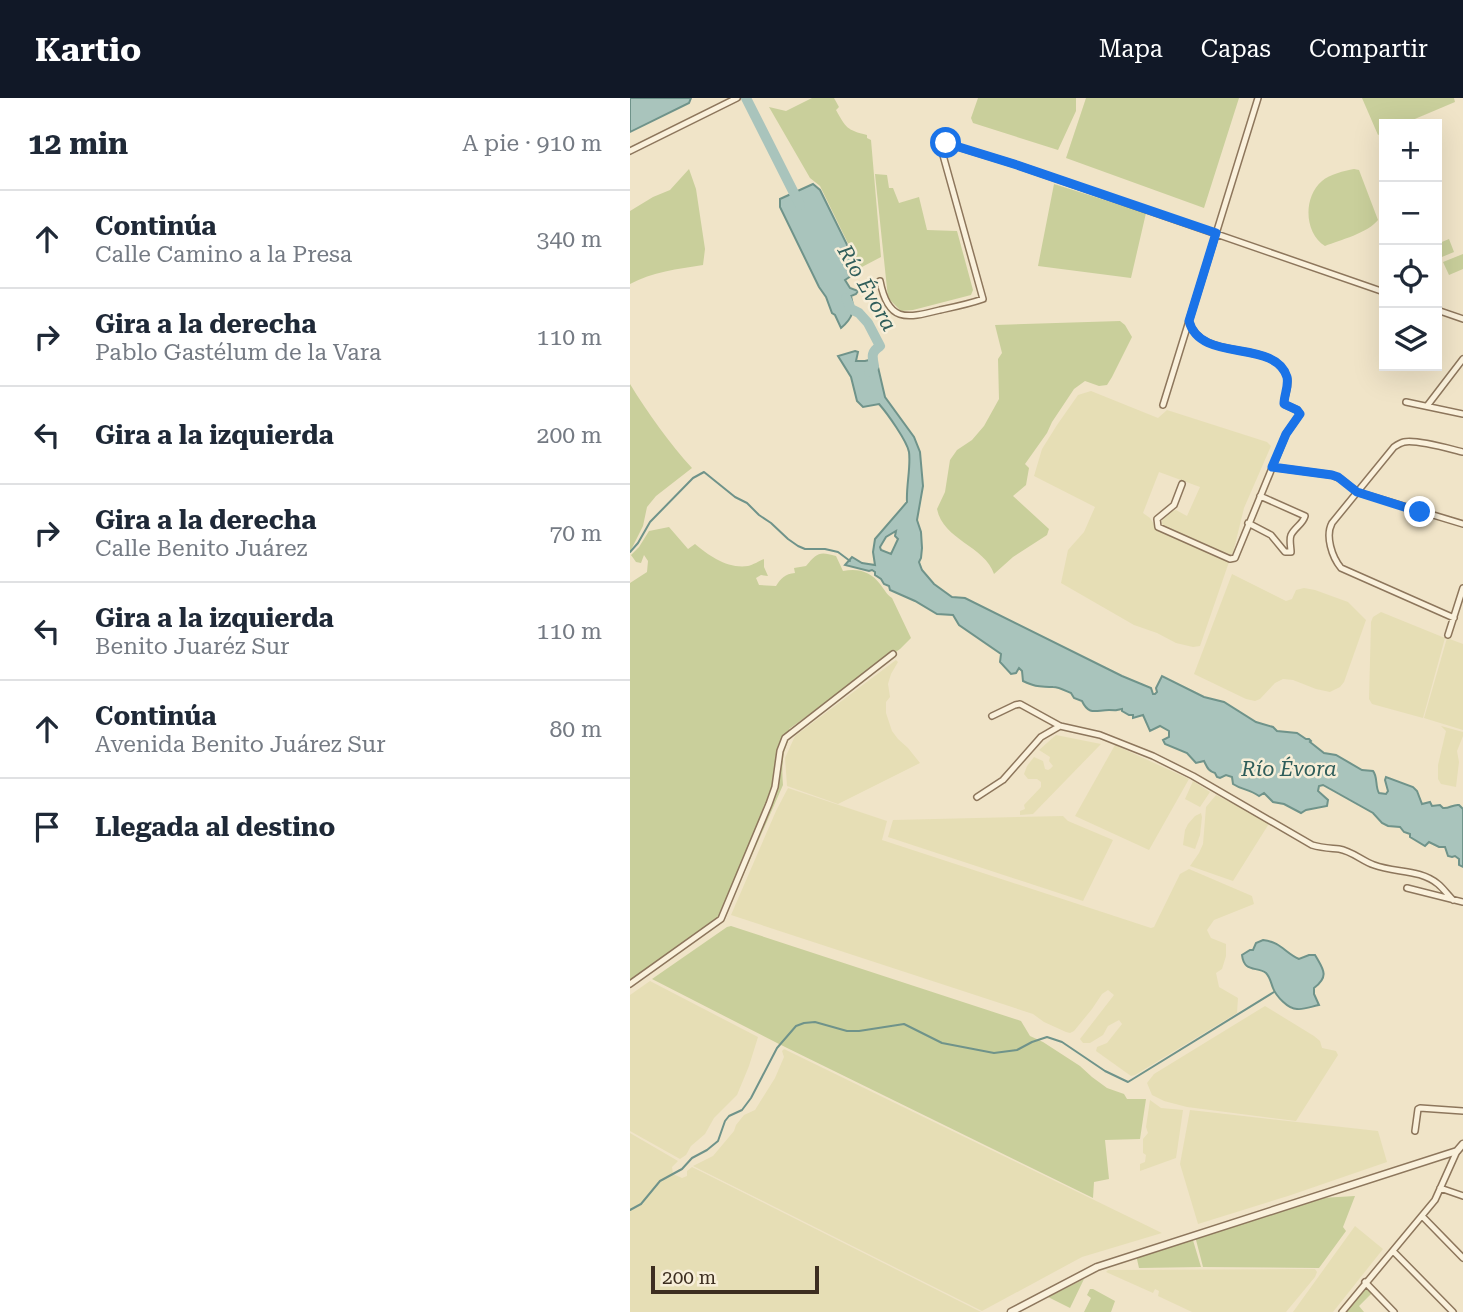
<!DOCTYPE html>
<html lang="es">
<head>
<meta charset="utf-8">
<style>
	body { margin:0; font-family:"Roboto Serif",serif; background:#f2f2f3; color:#1f2937 }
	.controls { position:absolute; right:21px; top:21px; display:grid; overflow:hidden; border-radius:0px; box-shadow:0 7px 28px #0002 }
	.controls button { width:63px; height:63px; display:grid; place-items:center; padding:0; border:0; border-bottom:2px solid #e0e1e3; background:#fff; color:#1f2937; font:35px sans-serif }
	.scale { position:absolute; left:21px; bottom:18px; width:168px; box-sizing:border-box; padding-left:7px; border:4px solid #3d2e20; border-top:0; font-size:19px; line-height:24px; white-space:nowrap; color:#3d2e20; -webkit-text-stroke:5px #f7eed8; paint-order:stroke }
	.stop { position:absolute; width:21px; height:21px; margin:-16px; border:5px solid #1a73e8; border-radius:50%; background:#fff }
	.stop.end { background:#1a73e8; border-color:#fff; box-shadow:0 2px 7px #0008 }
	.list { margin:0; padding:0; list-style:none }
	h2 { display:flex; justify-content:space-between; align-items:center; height:91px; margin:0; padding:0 28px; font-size:30px }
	h2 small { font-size:23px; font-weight:400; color:#747a83 }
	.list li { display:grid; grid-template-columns:46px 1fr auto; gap:21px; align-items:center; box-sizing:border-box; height:98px; padding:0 28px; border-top:2px solid #e0e1e3 }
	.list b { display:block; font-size:26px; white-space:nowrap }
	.list p { margin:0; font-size:23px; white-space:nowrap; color:#747a83 }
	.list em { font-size:23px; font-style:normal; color:#747a83 }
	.icon { flex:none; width:38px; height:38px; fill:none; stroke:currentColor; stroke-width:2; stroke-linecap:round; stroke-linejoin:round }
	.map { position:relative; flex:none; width:833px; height:1214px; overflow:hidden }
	header { display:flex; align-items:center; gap:42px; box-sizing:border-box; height:98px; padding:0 35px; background:#111827; color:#fff }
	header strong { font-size:33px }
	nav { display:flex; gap:38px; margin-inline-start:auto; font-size:24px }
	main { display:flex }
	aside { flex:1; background:#fff }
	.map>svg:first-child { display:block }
	.farmland { fill:#e6deb5 }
	.green { fill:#c9cf9b }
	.water { fill:#a9c4bc; stroke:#6f938a; stroke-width:2; fill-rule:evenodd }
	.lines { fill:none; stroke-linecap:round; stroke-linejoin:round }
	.stream { stroke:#6f938a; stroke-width:2 }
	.river { stroke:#a9c4bc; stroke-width:10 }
	.minor-casing { stroke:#8d765c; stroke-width:8 }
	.tertiary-casing { stroke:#8d765c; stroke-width:9 }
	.minor { stroke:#faf1dc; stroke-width:5 }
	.tertiary { stroke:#faf1dc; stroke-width:6 }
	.route { stroke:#1a73e8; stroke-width:9 }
	.labels { text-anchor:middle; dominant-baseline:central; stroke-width:5; stroke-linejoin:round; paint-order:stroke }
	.water-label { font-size:21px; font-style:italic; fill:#2f5d5a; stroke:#f7eed8 }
</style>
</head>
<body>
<header>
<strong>Kartio</strong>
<nav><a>Mapa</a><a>Capas</a><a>Compartir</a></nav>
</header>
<main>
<aside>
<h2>12 min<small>A pie · 910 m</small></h2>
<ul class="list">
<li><svg class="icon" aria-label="ahead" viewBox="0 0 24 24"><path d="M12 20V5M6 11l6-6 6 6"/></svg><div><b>Continúa</b><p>Calle Camino a la Presa</p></div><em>340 m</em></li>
<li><svg class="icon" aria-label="right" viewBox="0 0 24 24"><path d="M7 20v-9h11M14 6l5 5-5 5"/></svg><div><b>Gira a la derecha</b><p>Pablo Gastélum de la Vara</p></div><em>110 m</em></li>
<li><svg class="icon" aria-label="left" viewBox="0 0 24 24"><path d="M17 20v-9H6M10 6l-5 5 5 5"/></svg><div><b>Gira a la izquierda</b></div><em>200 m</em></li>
<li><svg class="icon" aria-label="right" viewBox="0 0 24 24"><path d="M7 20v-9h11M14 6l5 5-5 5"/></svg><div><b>Gira a la derecha</b><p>Calle Benito Juárez</p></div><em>70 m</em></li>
<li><svg class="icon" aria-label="left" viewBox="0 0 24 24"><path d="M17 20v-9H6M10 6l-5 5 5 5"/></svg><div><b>Gira a la izquierda</b><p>Benito Juaréz Sur</p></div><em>110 m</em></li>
<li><svg class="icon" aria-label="ahead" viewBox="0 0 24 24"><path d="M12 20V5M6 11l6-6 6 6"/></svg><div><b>Continúa</b><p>Avenida Benito Juárez Sur</p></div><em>80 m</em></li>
<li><svg class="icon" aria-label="arrive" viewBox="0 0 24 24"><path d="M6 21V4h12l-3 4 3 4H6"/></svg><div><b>Llegada al destino</b></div></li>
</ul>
</aside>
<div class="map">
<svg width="833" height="1214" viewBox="0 0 833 1214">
	<rect width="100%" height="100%" fill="#f0e4c8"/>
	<path class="farmland" d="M461 293 528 320 537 312 637 344 641 348 614 410 603 455 598 457 532 427V422L542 413 546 412 557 418 570 389 529 374 513 415 520 420 525 428 530 433 599 464 570 548 563 549 546 545 527 535 504 527 431 485 438 452 454 434 465 409 404 378 412 351 427 327 448 297Z
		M602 476 656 503 662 501 666 492 674 490 685 492 718 504 736 522 714 584 710 589 700 594 686 591 663 582 653 581 645 585 630 601 625 603 616 601 564 576Z
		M751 514 815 540 793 620 742 606 739 601 741 524 743 519Z
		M817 540 833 546V632L794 620Z
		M266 562 268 564 261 576 258 586 260 599 256 604V615L262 633 268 641 278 650 290 665 208 706 157 688 155 660 165 638Z
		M811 628 833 634V638L827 653 829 664 826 689 811 686 808 681V667L815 637 816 633Z
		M426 637 471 646 403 716 390 717V713L395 711 394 707 411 689V684L407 681H398L394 676 397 668 404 659 413 663 415 671 418 672 420 671 423 668 419 663 420 659 409 652Z
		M485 647 559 681 519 752 445 718Z
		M563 683 580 694 570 709 555 701Z
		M158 690 257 723 252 742 521 830 524 829 550 776 559 771 622 798 624 806 584 822 577 832 581 840 596 846V858L592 871 586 875 589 889 608 900 607 915 505 977 501 978 466 953 467 949 477 945 492 926 489 922 478 928 473 937 460 945H453L450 941 484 897 478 892 472 896 462 911 444 933 440 935 436 934 414 924 403 916 101 817 146 713Z
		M586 697 640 724 603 783 560 768 569 755 573 746 576 709Z
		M571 715 572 719 570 737 565 751 553 747 555 732 558 726 565 718Z
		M433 718 438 723 483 742 453 803 258 739 263 722Z
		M20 883 128 939 119 968 107 997 84 1020 75 1036 61 1048 56 1057 50 1061 0 1033V897Z
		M635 908 684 938 690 943 692 950 706 953 708 957 666 1023 557 1009 534 1003 522 997 517 985 524 976Z
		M154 951 532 1135 452 1159 352 1213 63 1068 83 1058 104 1033 106 1027 114 1017 125 1012 145 980 154 959 152 953Z
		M520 1002 531 1010 553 1012 546 1060 510 1073V1066L515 1064 516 1057 513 1055V1041L518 1035 516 1029Z
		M560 1012 748 1033 757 1064 658 1098 568 1126 550 1066Z
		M0 1035 48 1063 42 1069 43 1076 52 1080 57 1078V1073L62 1069 351 1214H0Z
		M725 1128 753 1151 703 1214H663Z
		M685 1171 687 1174 685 1179 656 1214H562L528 1198 529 1193 525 1191 523 1195 476 1174 478 1172Z"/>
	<path class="green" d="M182 0H204L209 9 206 12C216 30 217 32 237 37V40L241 42 251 159 230 170 190 88 180 80 139 9 156 13Z
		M348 0H446V13L428 52 343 25 341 20Z
		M456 0H609L574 110 436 60Z
		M732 0H824L825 4 773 26H754V34L748 37Z
		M59 71 66 91 75 151 73 167C48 171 22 174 0 186V113L23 99 40 92Z
		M724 71 729 72 748 122C738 135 710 142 695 148 674 135 673 99 692 83 700 76 714 73 724 71Z
		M245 76 257 77 259 90H263L269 105 289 99 297 132 327 133 343 192 341 197 283 212 271 213 258 200Z
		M424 86 516 115 501 180 408 168Z
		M819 141 824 154 807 161V146Z
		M833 156V171L819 177 813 164Z
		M490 223 495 227 502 239 482 279 477 287 469 288 455 283 444 291 422 324 417 335 395 366 399 370 396 387 383 398 419 431 417 437 383 459 364 476C355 448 313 442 307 411L315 394 320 362 327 352 342 342 354 328 369 301 368 261 372 255 365 227Z
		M0 286C17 314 40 346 62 370L26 398 17 409 13 428 0 454Z
		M39 429 58 451 65 446C79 458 98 471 118 468 123 467 129 463 134 461V469L138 478 131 477 126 480 129 487 146 488C151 480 155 476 165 475L164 470 176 468C187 455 189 453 206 458L213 473C229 470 241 474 250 486 255 492 256 496 262 500L281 540 270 551 159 631C161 640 156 646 154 655 152 666 152 676 153 687L97 814 89 821 0 884V485L17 474 18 463 14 457 11 465 6 464 1 457 9 449 19 433Z
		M101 828 391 923 400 938 413 944 450 968 462 979 477 990 494 996 497 1001H516L510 1041 475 1042 479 1081 464 1084 463 1100 149 946 22 881 97 829Z
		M725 1098 713 1129 716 1133 689 1170 573 1169 565 1138 691 1100Z
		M562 1139 571 1169 509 1170 506 1157Z
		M454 1181 440 1210 418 1199Z
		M735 1188 742 1195 729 1208 734 1214H717V1209Z
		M460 1191H463L485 1203 481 1214H454L461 1200 457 1197Z"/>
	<path class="water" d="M0 0H61L59 5 0 34Z
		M183 86 190 92 228 169 221 178 215 182 220 190 228 193 226 196 221 198C225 212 223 220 211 230L205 217 202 215 196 199 189 189 150 109V101Z
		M225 253 228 254 226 263H235L239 262 242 263 248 269 255 299 284 339 290 354 293 388 287 422 291 434 292 450 291 460 289 464 292 472 304 486 322 499 335 500 492 578 521 590 523 596H525L527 594 526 590 532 578 574 599 594 604 626 624 643 629 647 633 667 635 676 641H679L681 643 680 644 694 655 706 657 732 672 743 673C748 679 745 689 749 695L756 696 758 693 755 682 756 679 783 689 787 693 792 706 800 704 802 708 810 707 813 710C819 711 823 706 829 707L833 711V769L829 767V761L825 758 822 759 818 758 815 749H809L799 744 795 748 780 739V736L774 734 770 729 758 728 752 725 743 715 693 687 689 688 688 693 698 702 697 708 676 712 671 715 654 706 643 704 634 695 629 698C619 691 612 692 603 686L602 679 596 677 590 680 587 679 585 675C578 673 577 669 574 663L566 665 557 655 535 646 533 642 539 639V633L530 628 520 633 513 617 503 620V617H499L492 613V611C480 613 491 612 479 612 466 612 459 618 452 603L444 600 441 595C436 593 429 589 423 589 409 588 408 590 393 583L392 573 389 570 386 575 381 576 370 564 371 556 329 527 323 517 307 516 285 503 260 492 259 488 254 486 251 481 245 477V474L242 472 239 473 215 467 222 459 232 465 245 467 243 454 245 441 277 404C276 388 281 369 279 354 277 343 257 315 249 306L233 309 227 303 221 279 208 258ZM266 433 265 438 268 441 261 456 251 452 250 449 256 439Z
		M633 842C651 844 655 855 669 861L679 857H685C693 871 700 878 684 890V896L689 907C683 908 674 912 667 911 658 911 646 898 643 890 641 885 640 879 636 875 627 868 614 875 612 857L620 852H623L626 845Z"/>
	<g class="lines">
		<path class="stream" d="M0 454 8 445 20 424 63 380 74 374 105 399 117 405 129 417 141 425 158 441 168 448 175 451H195L208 454 220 463
			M0 1112 11 1106 30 1083 52 1071 62 1060 77 1052 88 1043 95 1023 99 1018 112 1012 121 1000 147 950 166 928 174 925 185 924 217 933H229L274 926 312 945 364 955 387 952 402 944 417 939 432 944 475 973 498 984 644 894"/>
		<path class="river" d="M116 0 170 107
			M216 200 221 211 229 215 238 225 250 248C241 254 242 258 244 268L239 274"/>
		<defs>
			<path id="minor" d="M0 53 107 0
				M250 183C258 224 275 221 310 212 324 209 339 206 353 201L311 50 312 47 315 45 387 67 754 194
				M807 212 833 221
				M776 304 833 316
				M533 307 628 0
				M797 308 833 261
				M642 369 702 377 711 381 727 394 833 426
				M552 386 544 407 527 421 528 429 600 461 605 460 656 336 670 316 667 312 654 306C654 297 660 288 657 279 645 240 571 266 559 223
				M618 425 641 437 655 454H661C661 449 659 442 661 437 665 429 673 426 675 418L630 398
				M824 520 711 470C702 459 695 438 702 425L764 349C767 347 770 345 774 344 786 341 820 351 833 354
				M818 537 833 490
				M362 618 385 607 390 606 430 628 470 637 523 658 563 678 682 747C692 750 699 750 709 751 722 753 732 763 744 767 765 775 790 771 808 786 813 790 818 797 823 802
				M347 699 373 682 411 639 430 628
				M777 790 833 804
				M0 886 91 821 139 706 145 689 150 653 155 640 263 556
				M785 1033 788 1011 790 1010 833 1013
				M810 1090 833 1098
				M792 1118 833 1160
				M763 1153 823 1214
				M735 1184 764 1214
				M712 1214 805 1102 827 1053"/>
			<path id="tertiary" d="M381 1214 467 1169 827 1053 833 1046"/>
		</defs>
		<use href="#minor" class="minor-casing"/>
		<use href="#tertiary" class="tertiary-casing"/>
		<use href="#minor" class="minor"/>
		<use href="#tertiary" class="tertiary"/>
	</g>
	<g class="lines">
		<path class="route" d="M316 45 387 67 586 135 559 223C570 266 645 240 657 279 659 288 654 297 654 306L667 312 670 316 656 336 642 369 702 377 708 379 727 394 790 414"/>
	</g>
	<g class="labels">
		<g class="water-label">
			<text transform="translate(237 190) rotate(60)">Río Évora</text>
			<text x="659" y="671">Río Évora</text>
		</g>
	</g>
</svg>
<div class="controls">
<button>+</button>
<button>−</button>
<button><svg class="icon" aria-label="locate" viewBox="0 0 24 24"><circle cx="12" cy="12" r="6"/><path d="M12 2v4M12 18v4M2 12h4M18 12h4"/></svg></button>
<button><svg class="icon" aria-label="layers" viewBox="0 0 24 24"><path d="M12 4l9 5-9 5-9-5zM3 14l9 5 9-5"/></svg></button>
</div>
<div class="scale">200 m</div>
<div class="stop" style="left:316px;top:45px"></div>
<div class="stop end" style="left:790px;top:414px"></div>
</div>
</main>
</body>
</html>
